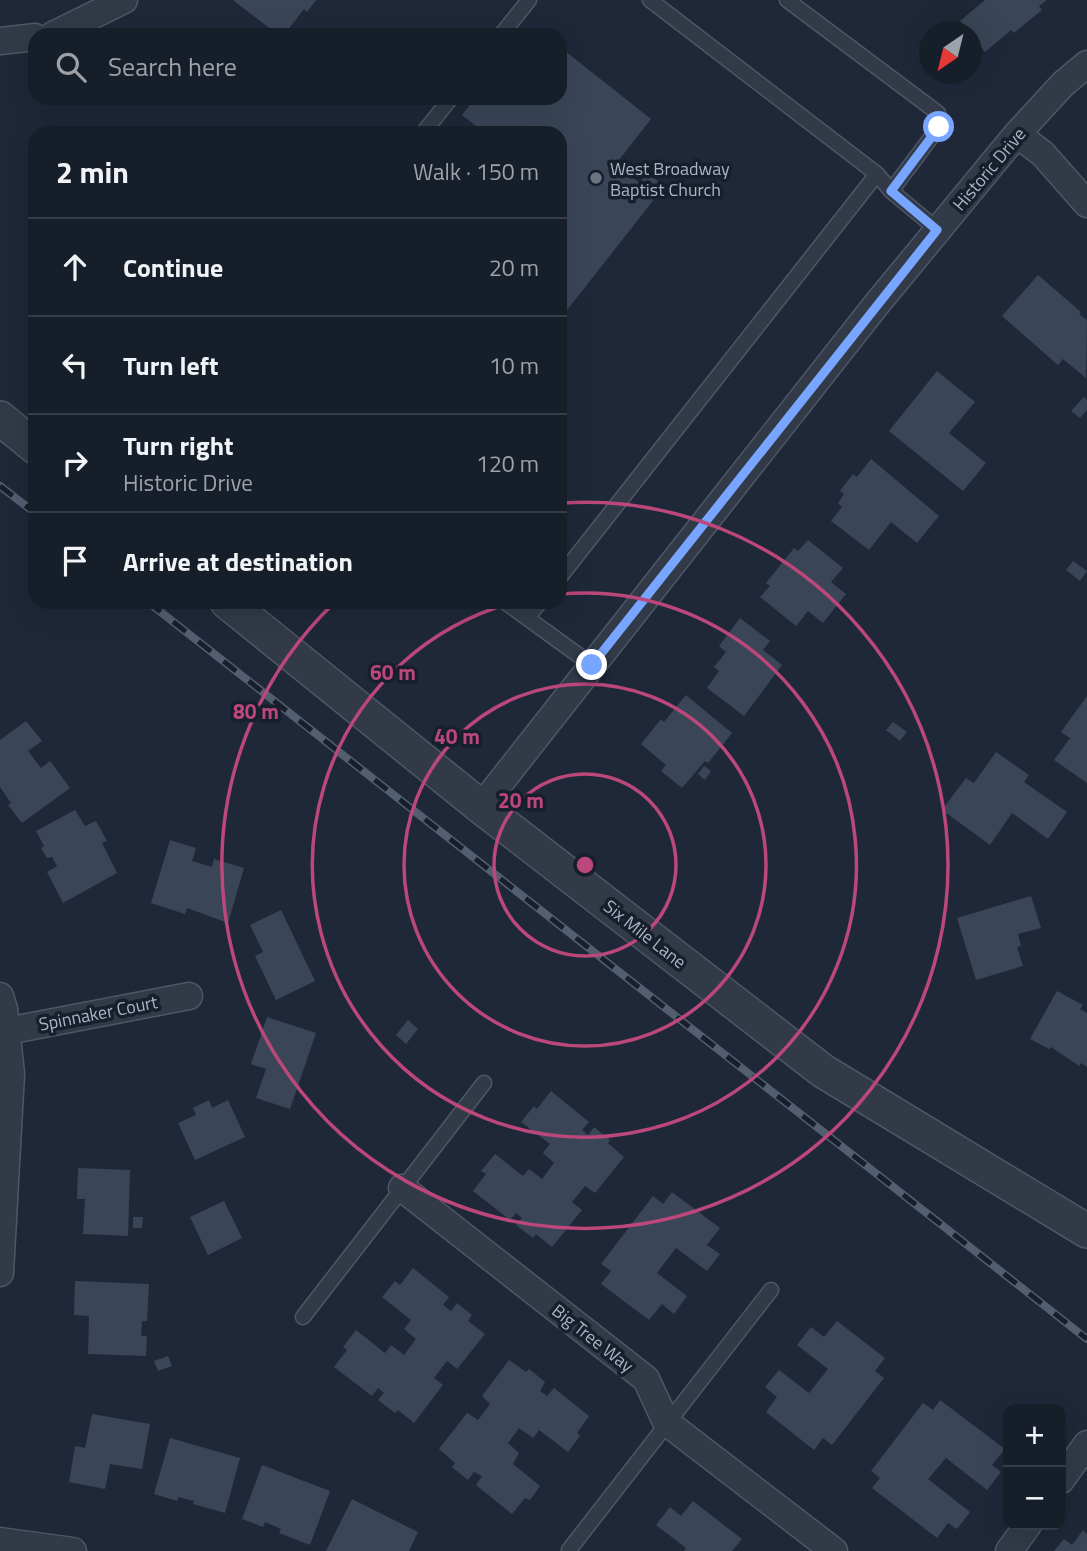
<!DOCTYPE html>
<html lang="en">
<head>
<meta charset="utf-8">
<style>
	body { margin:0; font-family:"Titillium Web",sans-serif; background:#232b36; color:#f1f3f6 }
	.controls { position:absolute; right:21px; bottom:21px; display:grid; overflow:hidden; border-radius:14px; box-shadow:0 7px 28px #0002 }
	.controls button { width:63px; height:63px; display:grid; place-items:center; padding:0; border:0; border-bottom:2px solid #353c47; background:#161e2a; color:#f1f3f6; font:35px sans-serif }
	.compass { position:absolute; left:919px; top:21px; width:63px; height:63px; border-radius:50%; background:#161e2a; box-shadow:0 7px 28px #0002; rotate:215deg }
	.stop { position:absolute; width:21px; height:21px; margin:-16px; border:5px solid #77a5ff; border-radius:50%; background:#fff }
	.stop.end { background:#77a5ff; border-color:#fff; box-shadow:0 2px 7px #0008 }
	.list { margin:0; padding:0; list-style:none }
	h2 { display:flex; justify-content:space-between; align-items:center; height:91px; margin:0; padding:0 28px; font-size:30px }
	h2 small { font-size:23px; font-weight:400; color:#9ea2a8 }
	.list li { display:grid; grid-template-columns:46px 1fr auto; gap:21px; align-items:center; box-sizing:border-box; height:98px; padding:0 28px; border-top:2px solid #353c47 }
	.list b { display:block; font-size:26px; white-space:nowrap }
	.list p { margin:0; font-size:23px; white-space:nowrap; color:#9ea2a8 }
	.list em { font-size:23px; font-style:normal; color:#9ea2a8 }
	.icon { flex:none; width:38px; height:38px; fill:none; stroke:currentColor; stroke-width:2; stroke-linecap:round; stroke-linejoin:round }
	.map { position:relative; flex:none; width:1087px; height:1551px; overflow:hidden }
	.search { position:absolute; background:#161e2a; box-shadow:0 7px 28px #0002; left:28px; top:28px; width:539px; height:77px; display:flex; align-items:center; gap:18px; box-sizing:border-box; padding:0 24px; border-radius:21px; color:#9ea2a8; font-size:26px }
	.panel { position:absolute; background:#161e2a; box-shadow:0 7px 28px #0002; left:28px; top:126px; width:539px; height:483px; border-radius:21px }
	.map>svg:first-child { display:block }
	.building { fill:#3a4658 }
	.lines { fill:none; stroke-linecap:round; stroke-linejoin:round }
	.service-casing { stroke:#4f5766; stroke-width:17 }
	.minor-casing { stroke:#4f5766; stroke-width:29 }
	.tertiary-casing { stroke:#4f5766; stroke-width:36 }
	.service { stroke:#323a48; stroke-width:14 }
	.minor { stroke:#323a48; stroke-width:26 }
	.tertiary { stroke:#323a48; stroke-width:33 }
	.rail-casing { stroke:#535e70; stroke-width:8 }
	.rail { stroke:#171f2c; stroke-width:5; stroke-dasharray:16; stroke-linecap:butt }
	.route { stroke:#77a5ff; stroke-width:9 }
	.ring { fill:none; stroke:#bb477b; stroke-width:3.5 }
	.worship-dot { fill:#6b7280; stroke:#171f2c; stroke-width:2.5 }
	.labels { text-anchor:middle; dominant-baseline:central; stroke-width:7; stroke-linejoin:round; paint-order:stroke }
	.poi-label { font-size:18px; fill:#abb4c5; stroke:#171f2c; text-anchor:start }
	.street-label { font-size:18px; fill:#abb4c5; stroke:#171f2c }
	.centre { fill:#bb477b; stroke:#171f2c; stroke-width:3.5 }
	.ring-label { font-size:21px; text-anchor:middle; font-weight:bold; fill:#bb477b; stroke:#171f2c; stroke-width:7; stroke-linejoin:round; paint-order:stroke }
</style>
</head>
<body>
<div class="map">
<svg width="1087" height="1551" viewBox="0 0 1087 1551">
	<rect width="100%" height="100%" fill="#1e2838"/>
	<path class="building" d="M233 0H316L307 12 304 9 284 35H278Z
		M985 0H1047L1039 6 1042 10 1014 33 1011 30 985 52 972 35V32H969L960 21Z
		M560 47 651 119 615 165 640 183 648 173 660 183 652 194 656 197 560 319V133H471L476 126 462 115 475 98H560Z
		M1038 275 1081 312 1079 314 1087 320 1086 378 1063 359 1058 365 1002 316Z
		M937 371 975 402 949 433 986 463 963 491 889 431Z
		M1084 397 1087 400V410L1080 418 1071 411Z
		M871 459 939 516 917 543 891 522 869 550 831 521 842 507 838 503 844 494 840 491 853 474 857 477Z
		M808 540 843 568 831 582 846 594 823 623 808 611 796 626 760 597 770 586 766 583 794 548 798 551Z
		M1073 561 1087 571 1080 581 1066 570Z
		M740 618 770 641 763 650 782 665 744 716 707 688 719 671 714 667 726 652 719 646Z
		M686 695 732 733 708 763 705 761 682 788 661 771 666 765 641 744 661 719 664 722Z
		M1087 696V783L1054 760 1070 738 1061 732Z
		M26 721 42 741 28 751 41 768 50 761 70 788 22 823 8 805 11 803 0 787V740Z
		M893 722 907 732 900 741 886 730Z
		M996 752 1029 775 1024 782 1067 812 1048 839 1012 813 990 845 942 810 966 778 974 783Z
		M704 766 711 771 705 780 698 774Z
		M75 810 85 826 96 821 107 841 102 843 117 873 63 903 47 872 57 866 52 857 47 858 41 848 44 846 36 831Z
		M170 840 196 848 192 861 212 867 214 859 244 868 228 923 187 908 185 914 151 903Z
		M1031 896 1041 928 1018 934 1021 946 1017 947 1023 966 976 980 957 918Z
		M281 910 315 981 276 1000 255 956 263 952 250 925Z
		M1057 991 1083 1005 1080 1009 1087 1013V1067L1081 1063 1079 1066 1051 1047 1049 1049 1030 1039Z
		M267 1017 316 1033 290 1109 256 1098 266 1069 251 1064Z
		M408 1020 418 1029 406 1044 396 1035Z
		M551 1091 589 1122 582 1130 588 1135 594 1127 610 1140 608 1143 624 1157 595 1193 585 1186 572 1202 582 1210 552 1247 536 1234 533 1238 516 1225 522 1218 516 1213 510 1220 473 1191 486 1174 481 1171 495 1154 523 1176 529 1169 542 1179 554 1163 543 1153 550 1144 521 1122 534 1106 537 1109Z
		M209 1100 212 1108 228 1100 245 1137 195 1160 178 1123 196 1115 193 1108Z
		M78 1168 130 1170 128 1236 83 1234 85 1199H77Z
		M672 1192 720 1228 707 1245 720 1254 707 1271 676 1248 657 1273 687 1296 674 1314 662 1304 649 1320 601 1284 611 1271 601 1264 653 1196 663 1204Z
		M224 1201 242 1238 208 1255 190 1217Z
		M133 1217H143L142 1228H133Z
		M413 1268 449 1297 443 1305 451 1311 457 1303 472 1315 468 1321 485 1334 457 1369 447 1361 434 1378 443 1385 414 1423 398 1410 395 1413 378 1400 384 1393 378 1388 372 1396 334 1367 347 1350 343 1347 356 1330 385 1353 391 1345 404 1355 416 1339 404 1329 411 1320 382 1297 395 1281 400 1285Z
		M75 1281 149 1284 147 1321H142L141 1336H147L146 1356 88 1354 89 1316 74 1315Z
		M837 1321 885 1358 875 1371 884 1378 832 1445 823 1438 814 1450 766 1412 777 1397 765 1387 779 1370 809 1393 828 1369 797 1345 811 1327 824 1337Z
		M168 1356 172 1366 158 1371 154 1361Z
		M509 1360 526 1372 529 1369 545 1382 540 1391 547 1396 554 1388 589 1416 577 1433 580 1436 568 1452 539 1430 533 1438 519 1428 508 1443 519 1453 513 1464 540 1486 530 1500 525 1498 512 1514 476 1485 482 1476 474 1472 468 1480 452 1467 455 1463 439 1449 467 1413 478 1420 490 1404 482 1396Z
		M940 1400 1005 1449 992 1465 1001 1472 987 1490 946 1458 928 1479 970 1512 957 1529 948 1523 937 1538 872 1488 880 1478 871 1471 923 1403 933 1410Z
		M92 1414 150 1424 142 1469 110 1464 105 1489 69 1482 75 1446 85 1448Z
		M170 1438 240 1458 225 1513 193 1504 194 1501 178 1497 177 1501 154 1494Z
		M262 1465 330 1491 310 1545 279 1533 281 1529 265 1522 263 1527 242 1519Z
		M352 1499 418 1532 409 1551H326Z
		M693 1501 742 1539 732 1551H684L686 1548 656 1525 670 1507 681 1516Z
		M1083 1530 1087 1534V1551H1054L1064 1539 1072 1545Z"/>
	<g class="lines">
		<defs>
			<path id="service" d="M650 0 877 174 891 191 938 230
				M787 0 938 113 939 127 891 191
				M501 35 529 0
				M423 133 451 98
				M560 577 877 174
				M505 602 592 665
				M527 618 540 602
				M303 1317 484 1083
				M569 1550 771 1290"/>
			<path id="minor" d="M53 35 124 0
				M0 41 35 37
				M1017 134 1043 154 1087 204
				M481 807 876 305 1017 134 1063 84 1087 64
				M0 996 4 1009 11 1074 0 1273
				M7 1031 189 996
				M402 1188 646 1379 666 1422 834 1551
				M1061 1480 1087 1444
				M0 1541 73 1551
				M1009 1551 1028 1525"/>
			<path id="tertiary" d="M0 418 35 447
				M227 602 481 807 823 1071 1087 1231"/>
		</defs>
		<use href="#service" class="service-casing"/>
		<use href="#minor" class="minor-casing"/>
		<use href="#tertiary" class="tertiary-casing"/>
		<use href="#service" class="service"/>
		<use href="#minor" class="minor"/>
		<use href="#tertiary" class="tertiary"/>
		<defs>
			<path id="rail" d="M0 486 35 513
				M148 602 1087 1339"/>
		</defs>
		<use href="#rail" class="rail-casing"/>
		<use href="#rail" class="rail"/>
	</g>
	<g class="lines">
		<path class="route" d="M592 665 937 230 891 191 939 127"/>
	</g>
	<g class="ring">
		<circle cx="585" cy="865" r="91"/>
		<circle cx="585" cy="865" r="181"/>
		<path d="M561 594A272 272 0 1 1 515 602"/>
		<path d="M563 503A363 363 0 1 1 333 604"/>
	</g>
	<circle class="worship-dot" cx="596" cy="178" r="7"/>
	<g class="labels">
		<g class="poi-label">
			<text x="610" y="168">West Broadway<tspan x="610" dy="21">Baptist Church</tspan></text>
		</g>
		<g class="street-label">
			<text transform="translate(989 169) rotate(-50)">Historic Drive</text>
			<text transform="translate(645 934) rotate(38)">Six Mile Lane</text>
			<text transform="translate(98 1013) rotate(-11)">Spinnaker Court</text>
			<text transform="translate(593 1338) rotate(38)">Big Tree Way</text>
		</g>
	</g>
	<circle cx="585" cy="865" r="10" class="centre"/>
	<g class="ring-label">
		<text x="393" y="680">60 m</text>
		<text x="256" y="719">80 m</text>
		<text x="457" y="744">40 m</text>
		<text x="521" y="808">20 m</text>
	</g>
</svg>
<div class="controls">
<button>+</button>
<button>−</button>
</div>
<svg class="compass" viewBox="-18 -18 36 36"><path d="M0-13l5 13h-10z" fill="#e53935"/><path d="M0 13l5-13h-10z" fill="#9ea2a8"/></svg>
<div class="stop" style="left:939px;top:127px"></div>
<div class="stop end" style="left:592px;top:665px"></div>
<div class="search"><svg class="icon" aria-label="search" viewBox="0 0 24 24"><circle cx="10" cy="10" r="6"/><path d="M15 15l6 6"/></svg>Search here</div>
<section class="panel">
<h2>2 min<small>Walk · 150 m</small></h2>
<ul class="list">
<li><svg class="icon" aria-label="ahead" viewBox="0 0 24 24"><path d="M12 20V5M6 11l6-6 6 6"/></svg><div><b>Continue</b></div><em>20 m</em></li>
<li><svg class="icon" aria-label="left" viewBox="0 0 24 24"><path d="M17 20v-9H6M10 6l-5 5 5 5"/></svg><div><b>Turn left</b></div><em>10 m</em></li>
<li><svg class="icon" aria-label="right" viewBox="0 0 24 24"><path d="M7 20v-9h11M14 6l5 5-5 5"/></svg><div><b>Turn right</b><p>Historic Drive</p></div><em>120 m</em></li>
<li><svg class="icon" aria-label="arrive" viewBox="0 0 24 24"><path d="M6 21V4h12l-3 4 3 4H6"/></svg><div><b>Arrive at destination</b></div></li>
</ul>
</section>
</div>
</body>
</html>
